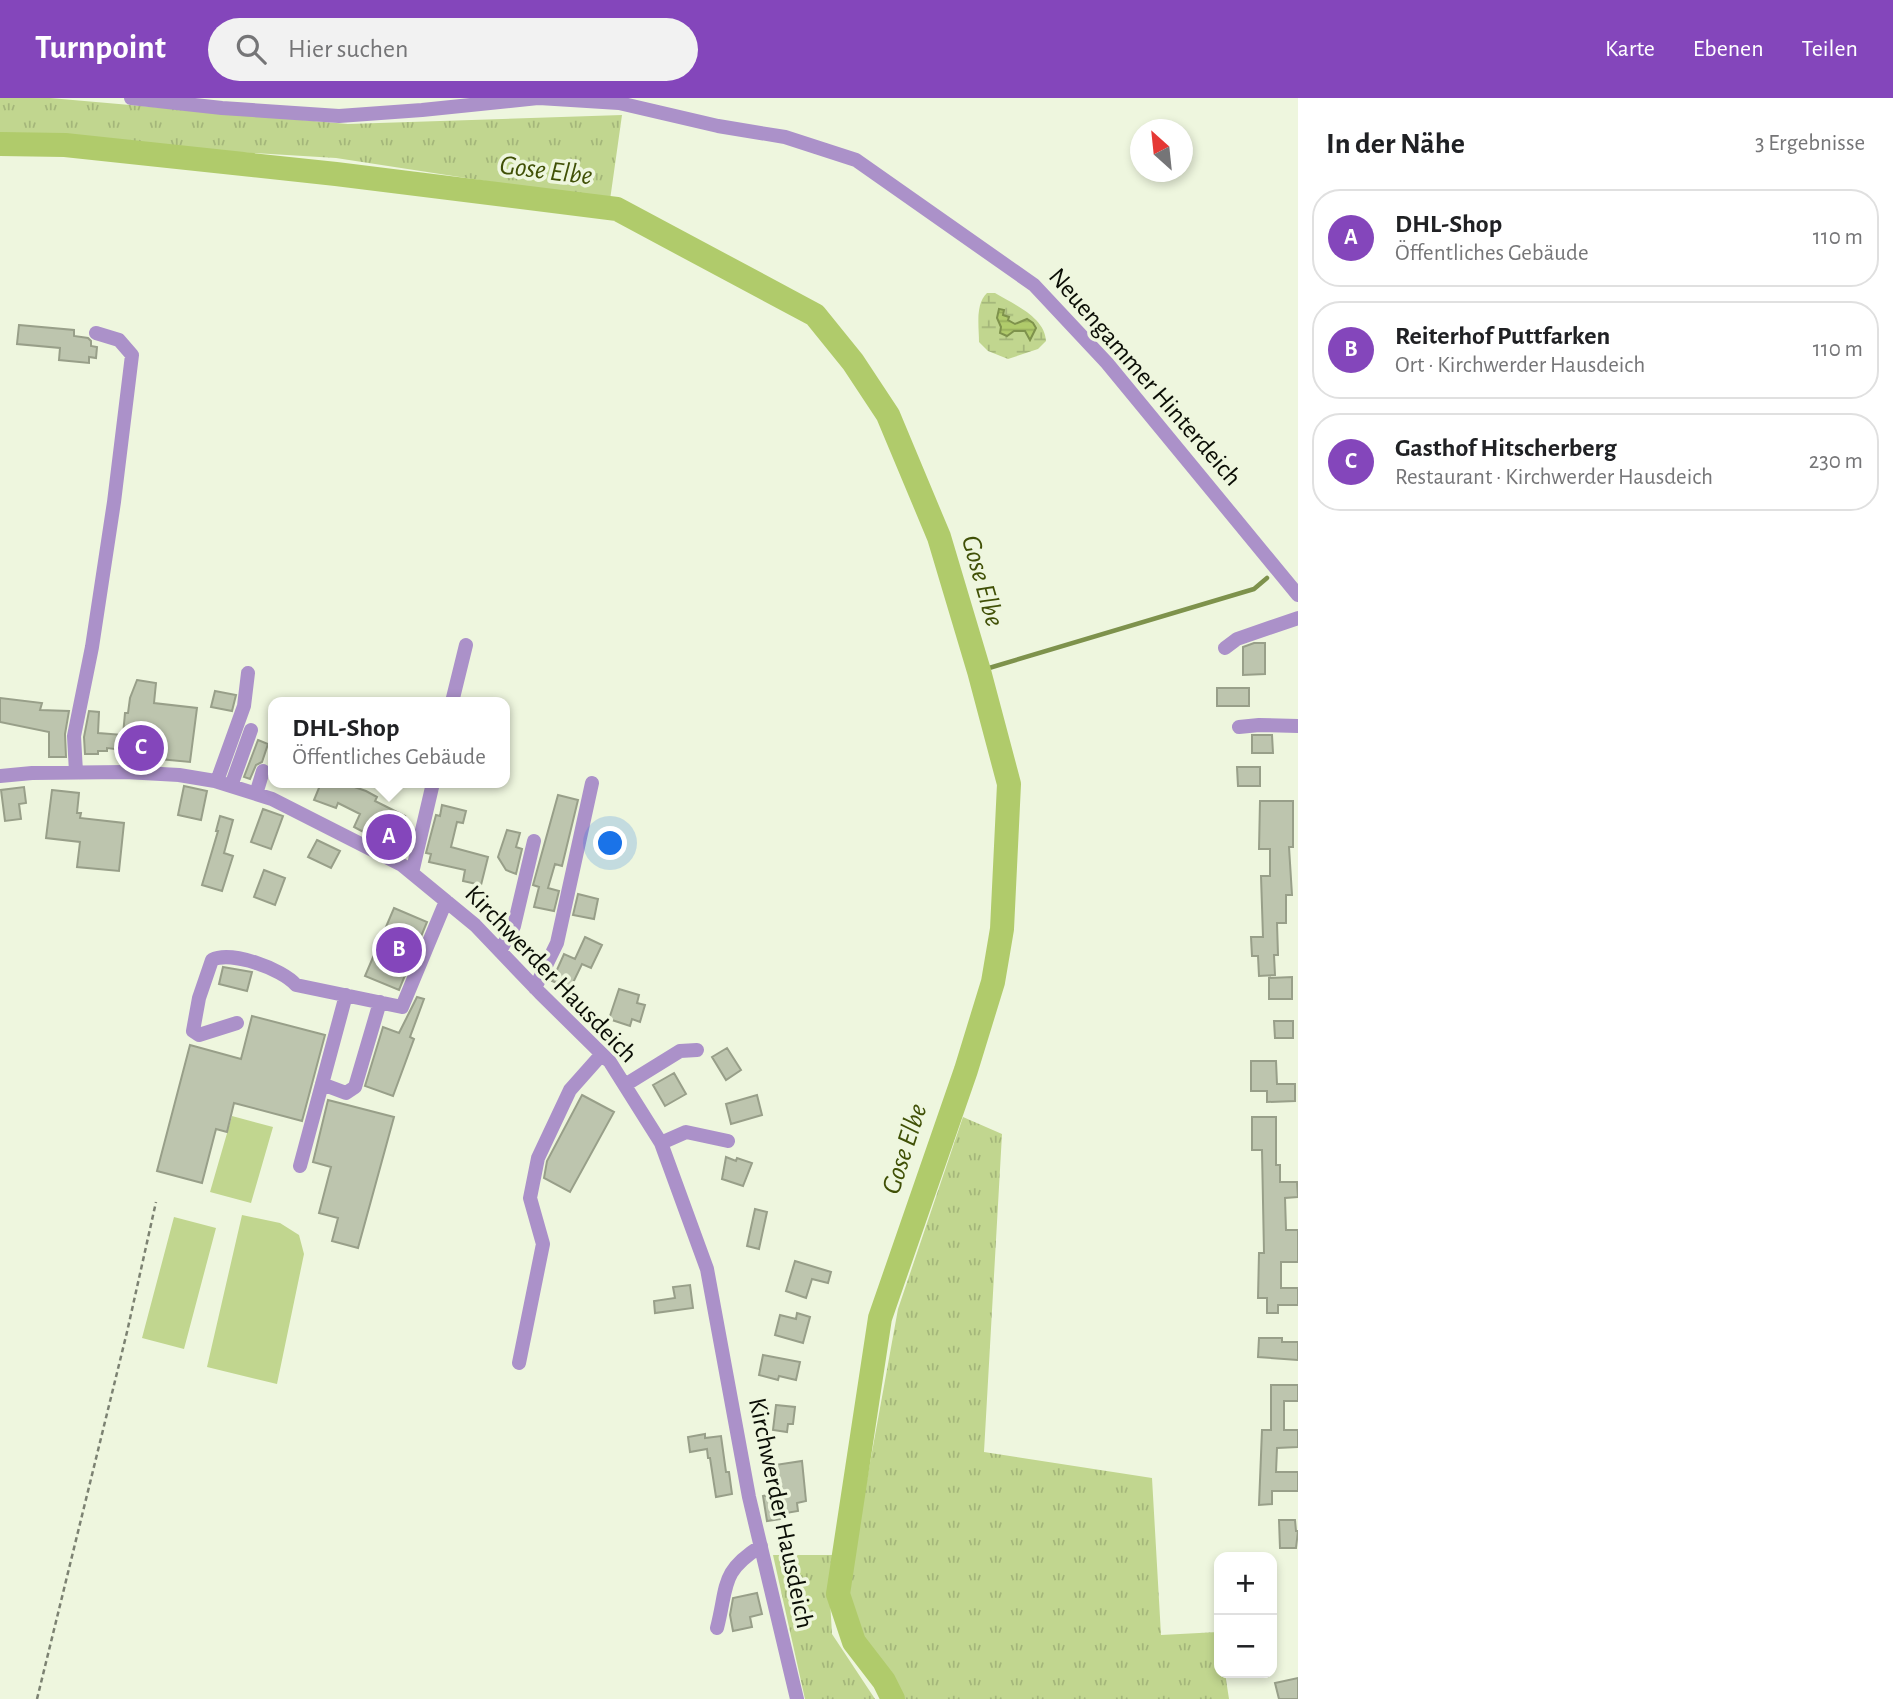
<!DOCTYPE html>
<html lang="de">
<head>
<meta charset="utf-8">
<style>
	body { margin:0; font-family:"Alegreya Sans",sans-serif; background:#f2f2f2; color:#202124 }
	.controls { position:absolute; right:21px; bottom:21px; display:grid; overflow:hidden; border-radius:14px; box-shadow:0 4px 10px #0003 }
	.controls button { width:63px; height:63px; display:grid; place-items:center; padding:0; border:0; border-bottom:2px solid #e0e0e0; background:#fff; color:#202124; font:35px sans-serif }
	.compass { position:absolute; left:1130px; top:21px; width:63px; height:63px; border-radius:50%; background:#fff; box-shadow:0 4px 10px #0003; rotate:333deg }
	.you { position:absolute; left:611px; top:746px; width:24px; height:24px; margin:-18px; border:5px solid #fff; border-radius:50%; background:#1a73e8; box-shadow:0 0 0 10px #1a73e833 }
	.badge { display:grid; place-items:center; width:46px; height:46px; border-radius:50%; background:#8446bb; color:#fff; font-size:23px; font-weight:700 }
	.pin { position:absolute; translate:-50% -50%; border:4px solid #fff; box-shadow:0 2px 7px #0006 }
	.popup { position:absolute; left:268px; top:599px; width:242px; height:91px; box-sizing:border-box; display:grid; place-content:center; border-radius:14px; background:#fff; filter:drop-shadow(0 2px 5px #0005); font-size:23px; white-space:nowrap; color:#757577 }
	.popup b { font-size:26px; color:#202124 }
	.popup::after { content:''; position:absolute; left:50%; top:100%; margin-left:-14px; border:14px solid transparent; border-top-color:#fff }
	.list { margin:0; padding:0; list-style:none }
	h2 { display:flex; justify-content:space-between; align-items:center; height:91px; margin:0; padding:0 28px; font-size:30px }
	h2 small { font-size:23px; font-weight:400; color:#757577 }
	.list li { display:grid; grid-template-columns:46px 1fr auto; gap:21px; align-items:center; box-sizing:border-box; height:98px; margin:0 14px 14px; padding:0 14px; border:2px solid #e0e0e0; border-radius:28px }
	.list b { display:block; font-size:26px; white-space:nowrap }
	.list p { margin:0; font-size:23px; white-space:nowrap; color:#757577 }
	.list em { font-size:23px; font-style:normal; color:#757577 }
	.icon { flex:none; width:38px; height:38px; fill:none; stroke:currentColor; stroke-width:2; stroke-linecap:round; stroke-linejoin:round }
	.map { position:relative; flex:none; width:1298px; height:1601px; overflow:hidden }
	header { display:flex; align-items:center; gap:42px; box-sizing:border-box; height:98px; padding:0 35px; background:#8446bb; color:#fff }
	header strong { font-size:33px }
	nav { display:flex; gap:38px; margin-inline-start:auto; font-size:24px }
	.search { width:490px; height:63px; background:#f2f2f2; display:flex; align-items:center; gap:18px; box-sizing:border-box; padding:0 24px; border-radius:38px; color:#757577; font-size:26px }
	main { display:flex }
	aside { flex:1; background:#fff }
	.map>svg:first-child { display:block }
	.grass { fill:url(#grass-tufts) }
	.wetland { fill:url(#wetland-marsh) }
	.pitch { fill:#c1d68f }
	.water { fill:url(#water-rules); stroke:#7e924c; stroke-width:2 }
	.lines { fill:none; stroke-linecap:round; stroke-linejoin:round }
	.stream { stroke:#7e924c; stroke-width:4.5 }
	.river { stroke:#b0cb6b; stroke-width:24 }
	.building { fill:#bdc5ae; stroke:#989f89; stroke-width:2 }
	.path { stroke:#7c8272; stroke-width:2.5; stroke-dasharray:5 3.5; stroke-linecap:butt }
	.minor { stroke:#ab91c9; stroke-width:14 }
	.labels { text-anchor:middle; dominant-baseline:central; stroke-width:7; stroke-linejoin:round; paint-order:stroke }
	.street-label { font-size:26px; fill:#0a0d05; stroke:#eef6de }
	.water-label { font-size:28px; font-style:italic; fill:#405006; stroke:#eef6de }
</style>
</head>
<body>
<header>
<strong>Turnpoint</strong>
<div class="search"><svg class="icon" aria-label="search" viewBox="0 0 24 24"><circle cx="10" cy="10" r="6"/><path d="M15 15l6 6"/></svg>Hier suchen</div>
<nav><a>Karte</a><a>Ebenen</a><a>Teilen</a></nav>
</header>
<main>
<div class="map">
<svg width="1298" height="1601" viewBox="0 0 1298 1601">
	<defs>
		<pattern id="grass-tufts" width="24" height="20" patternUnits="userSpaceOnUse" patternTransform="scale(1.75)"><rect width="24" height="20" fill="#c1d68f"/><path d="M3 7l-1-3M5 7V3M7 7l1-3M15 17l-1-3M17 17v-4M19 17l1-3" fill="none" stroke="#a4b67a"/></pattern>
		<pattern id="wetland-marsh" width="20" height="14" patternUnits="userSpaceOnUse" patternTransform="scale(1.75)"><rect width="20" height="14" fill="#c1d68f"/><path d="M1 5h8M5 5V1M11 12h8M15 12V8" fill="none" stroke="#a4b67a"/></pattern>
		<pattern id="water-rules" width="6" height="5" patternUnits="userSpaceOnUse" patternTransform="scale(1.75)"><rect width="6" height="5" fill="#b0cb6b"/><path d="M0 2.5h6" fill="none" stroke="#96ad5b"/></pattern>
	</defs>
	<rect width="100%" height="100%" fill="#eef6de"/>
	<path class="grass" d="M0 0H50L348 26 622 17 610 102 336 60 0 40Z
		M963 1019 1002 1036 984 1354 1152 1380 1161 1537 1218 1534 1219 1575H1225L1229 1601H903L889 1572 862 1538 846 1497 898 1211Z
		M773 1457H838L830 1502 832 1536 875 1601H805Z"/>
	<path class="wetland" d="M987 195H995C1013 206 1045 219 1046 243L1038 251 1008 261 988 253 979 244C979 229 975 206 987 195Z"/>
	<path class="pitch" d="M232 1018 273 1029 251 1105 210 1094Z
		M242 1117 280 1125 299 1137 304 1156 277 1286 207 1269Z
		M174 1119 216 1130 184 1251 142 1240Z"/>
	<path class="water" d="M999 211 1004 212 1003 217 1009 219 1008 222 1015 226 1027 221 1033 225 1036 230 1030 242 1025 233H1014L1007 238 1000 235 1001 229 997 220Z"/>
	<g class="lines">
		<path class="stream" d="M979 573 1254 491 1267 480"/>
		<path class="river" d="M0 46 65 47 336 76 617 111 815 217 853 264 888 317 939 439 979 573 1009 686 1002 831 993 884 966 972 880 1220 838 1496 854 1544 884 1583 893 1601"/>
	</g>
	<path class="building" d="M19 227 74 232V238L88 240 91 243V248L97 249 96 260 89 259V265L59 262 60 250 17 246Z
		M1254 545H1265V576L1243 577V549Z
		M137 582 156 585 154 605 197 610 190 664 149 660 150 655 107 650V653H98V656H85L84 639 89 613 99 614 98 635 123 637 125 615H128L130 600Z
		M1217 590H1249V608H1217Z
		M215 593 236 597 232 613 211 609Z
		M0 600 42 605 40 612 69 613 65 636 66 659H49V634L0 624Z
		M1252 637H1272L1273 655H1252Z
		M258 642 268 646 262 664 256 667 250 681 244 679Z
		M1237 669H1260V688H1238Z
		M321 685H343L366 693 377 699 375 703 405 718 390 748 354 729 360 716 338 705 336 710 314 702Z
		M184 688 207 693 201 722 178 717Z
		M24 689 26 705 19 706 21 721 5 723 1 692Z
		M52 692 79 695 77 715H81L80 720 124 725 119 773 77 769 80 744 46 740Z
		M558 697 578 702 562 768 555 766 548 790 559 793 554 813 534 809 539 789 533 787Z
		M1260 703H1293V749H1289L1292 797H1286V825H1277L1278 857H1274L1275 877 1259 878 1258 858H1252L1251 839H1263L1261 778H1270V751H1259Z
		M442 707 466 713 463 725 457 724 451 749 488 759 481 787 463 783 465 772 429 764 431 756 426 755 436 717 440 718Z
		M263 711 283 718 271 751 251 744Z
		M220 718 233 722 224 755 233 758 222 793 202 787 218 733H216Z
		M507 732 520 735 516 749 522 751 516 776 506 772 498 759Z
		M317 742 340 753 331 770 308 759Z
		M264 772 285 780 275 807 254 799Z
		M578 796 598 801 594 821 573 817Z
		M394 810 427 824 399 892 365 878Z
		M585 839 602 847 591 870 582 866 570 891 552 883 564 856 575 861Z
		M223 869 252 874 247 893 219 886Z
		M1292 879V901H1269V880Z
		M619 891 639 897 637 905 645 907 640 924 632 921 630 928 609 921Z
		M417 899 424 901 410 939 414 941 393 998 365 988 383 929 399 935Z
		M252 918 325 937 302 1023 234 1005 227 1034 216 1031 202 1085 157 1073 190 947 241 961Z
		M1274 923H1293V940H1275Z
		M727 950 741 972 726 982 712 959Z
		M1251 963H1276L1277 986H1295V1003L1267 1004V993H1251Z
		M674 975 686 996 665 1008 653 987Z
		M582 997 614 1014 570 1094 544 1080 547 1063Z
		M757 997 762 1017 731 1026 726 1006Z
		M328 1002 394 1019 358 1150 332 1143 338 1120 319 1115 331 1069 313 1064Z
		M1252 1019H1276V1067H1280V1084H1297L1298 1099 1285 1100 1286 1132H1298V1164H1281V1190H1298V1207H1278V1215H1267V1200H1258L1259 1155H1264L1262 1052H1252Z
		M726 1059 736 1063 737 1060 752 1065 743 1088 722 1081Z
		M755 1111 767 1114 759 1151 747 1148Z
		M795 1163 831 1174 828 1185 812 1181 806 1200 786 1193Z
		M690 1187 693 1210 655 1215 654 1203 675 1200 673 1189Z
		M797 1215 810 1219 803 1245 775 1237 780 1217 796 1221Z
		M1259 1240H1282V1244H1298V1262L1258 1259Z
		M763 1257 800 1264 796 1282 779 1278 778 1282 759 1277Z
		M1271 1287H1298V1303H1284V1332H1298V1349L1277 1350 1276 1374H1298V1393H1272V1406L1259 1407 1262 1332H1271Z
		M776 1307 795 1309 793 1326H788L787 1334 773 1332Z
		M705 1336V1340L721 1338 726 1374H729L732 1396 716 1399 710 1360H708L707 1351 690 1354 688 1339Z
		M802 1363 806 1403 797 1405 798 1413 780 1416 781 1421 767 1423 763 1398 778 1396 775 1367Z
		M1279 1422H1295L1296 1433H1298L1296 1450H1280Z
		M757 1495 762 1516 750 1519 752 1529 733 1533 730 1517 733 1500Z
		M1298 1580V1601H1279L1275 1585Z"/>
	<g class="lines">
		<path class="path" d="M37 1601 127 1234 156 1104"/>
		<path class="minor" d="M131 0 222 10 339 18 422 12 538 0
			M539 0 619 5 718 28 785 39 856 62 1034 187 1107 265 1298 497
			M1225 550 1237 541 1298 520
			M452 604 466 547
			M1239 629 1259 627 1298 628
			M76 674 74 638 92 549 114 404 132 257 119 242 96 235
			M0 678 32 675 125 674 179 677 215 683 272 701 402 767 475 827 540 895 610 964 661 1045 707 1171 749 1399 797 1601
			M217 683 244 608 248 575
			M231 688 251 632
			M256 696 263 673
			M412 775 433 685
			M500 853 514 828 534 743
			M535 890 557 845 592 685
			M237 925 199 937 193 933 199 900 212 862C231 852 282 871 296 887L402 909 446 803
			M322 986 346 995 355 989 380 904
			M625 987 680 953 697 952
			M661 1045 686 1034 728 1043
			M300 1068 346 897
			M519 1265 543 1146 530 1100 538 1060 570 992 602 956
			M717 1530C728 1487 720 1474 761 1448"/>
	</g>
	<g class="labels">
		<g class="street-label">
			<text transform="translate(1145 279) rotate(49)">Neuengammer Hinterdeich</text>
			<text transform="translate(551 876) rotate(46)">Kirchwerder Hausdeich</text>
			<text transform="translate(781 1415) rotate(78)">Kirchwerder Hausdeich</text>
		</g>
		<g class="water-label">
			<text transform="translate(546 73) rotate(7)">Gose Elbe</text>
			<text transform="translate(982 483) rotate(74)">Gose Elbe</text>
			<text transform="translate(905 1051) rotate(-72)">Gose Elbe</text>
		</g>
	</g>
</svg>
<div class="controls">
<button>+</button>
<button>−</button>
</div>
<svg class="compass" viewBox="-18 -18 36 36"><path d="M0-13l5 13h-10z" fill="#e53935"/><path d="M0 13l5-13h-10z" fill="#757577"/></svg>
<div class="you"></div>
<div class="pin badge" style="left:389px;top:739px">A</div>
<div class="popup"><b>DHL-Shop</b>Öffentliches Gebäude</div>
<div class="pin badge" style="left:399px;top:852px">B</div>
<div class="pin badge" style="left:141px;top:650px">C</div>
</div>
<aside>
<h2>In der Nähe<small>3 Ergebnisse</small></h2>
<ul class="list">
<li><span class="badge">A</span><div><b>DHL-Shop</b><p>Öffentliches Gebäude</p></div><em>110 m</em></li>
<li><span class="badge">B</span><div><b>Reiterhof Puttfarken</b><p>Ort · Kirchwerder Hausdeich</p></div><em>110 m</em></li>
<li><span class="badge">C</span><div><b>Gasthof Hitscherberg</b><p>Restaurant · Kirchwerder Hausdeich</p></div><em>230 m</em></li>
</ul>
</aside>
</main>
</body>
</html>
